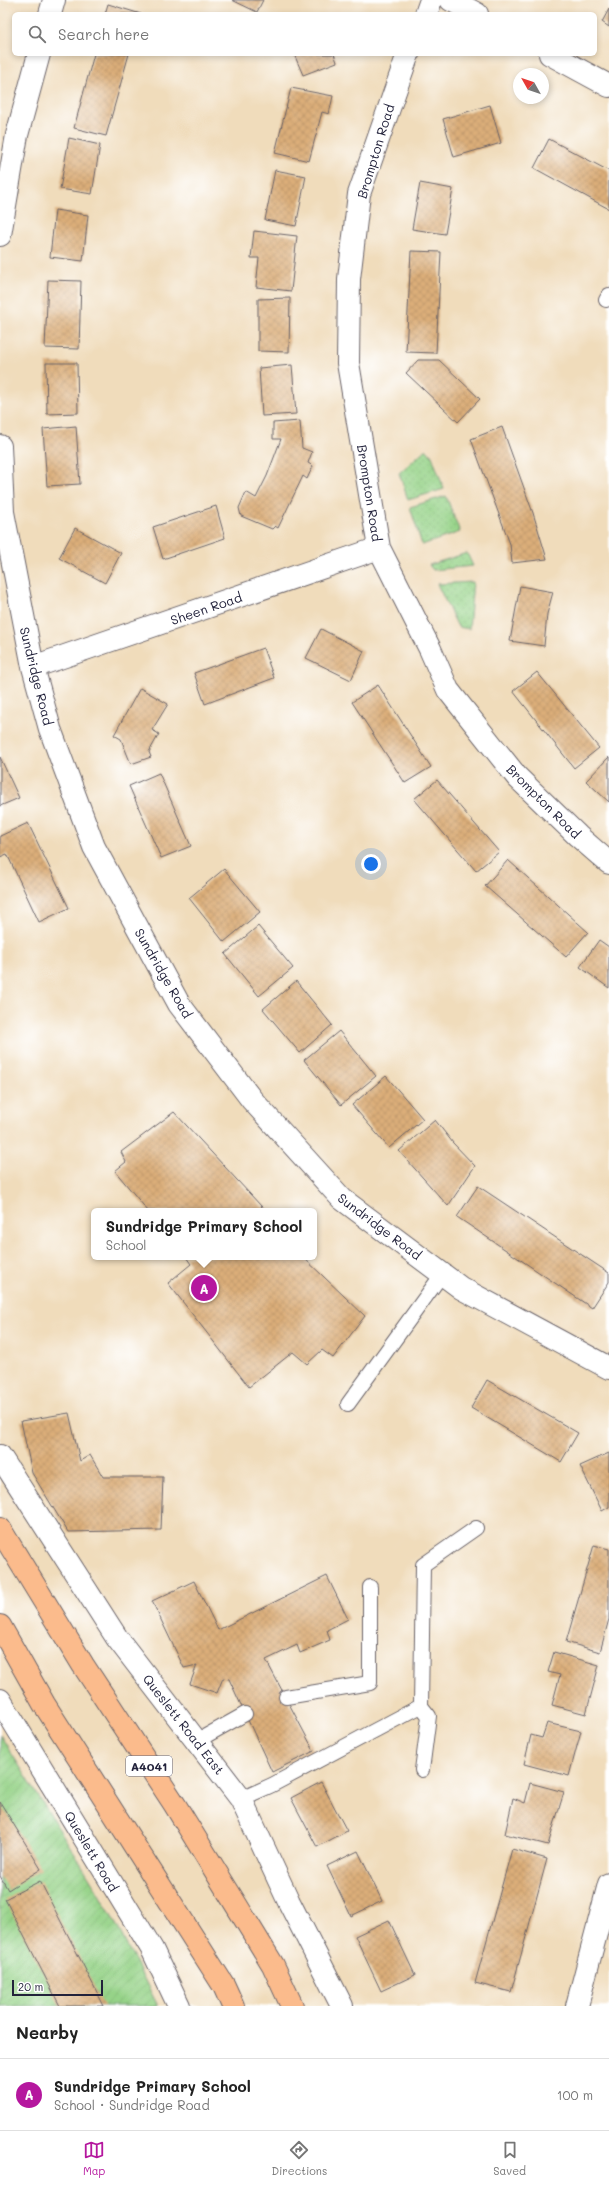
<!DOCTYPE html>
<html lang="en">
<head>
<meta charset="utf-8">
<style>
	body { margin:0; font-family:Mali,sans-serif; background:#f2f2f2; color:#222 }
	.compass { position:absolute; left:513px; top:68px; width:36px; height:36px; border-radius:50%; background:#fff; box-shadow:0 2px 6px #0003; rotate:310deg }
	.scale { position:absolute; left:12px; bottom:10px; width:91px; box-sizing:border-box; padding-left:4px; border:2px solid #22223b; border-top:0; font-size:11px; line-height:14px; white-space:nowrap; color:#22223b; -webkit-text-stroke:3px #fff; paint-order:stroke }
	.you { position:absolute; left:371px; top:864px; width:14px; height:14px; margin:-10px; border:3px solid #fff; border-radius:50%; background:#1a73e8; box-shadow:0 0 0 6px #1a73e833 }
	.badge { display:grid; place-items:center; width:26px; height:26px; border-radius:50%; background:#b5179e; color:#fff; font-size:13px; font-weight:700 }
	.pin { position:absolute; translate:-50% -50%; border:2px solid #fff; box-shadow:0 1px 4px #0006 }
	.popup { position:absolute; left:91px; top:1208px; width:226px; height:52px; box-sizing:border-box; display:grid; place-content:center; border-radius:6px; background:#fff; filter:drop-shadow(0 1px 3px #0005); font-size:13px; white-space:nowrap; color:#767676 }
	.popup b { font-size:15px; color:#222 }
	.popup::after { content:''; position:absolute; left:50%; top:100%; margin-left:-8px; border:8px solid transparent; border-top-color:#fff }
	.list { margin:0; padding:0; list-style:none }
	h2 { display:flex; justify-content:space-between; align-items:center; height:52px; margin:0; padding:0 16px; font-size:17px }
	h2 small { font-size:13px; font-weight:400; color:#767676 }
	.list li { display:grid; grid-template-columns:26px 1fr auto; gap:12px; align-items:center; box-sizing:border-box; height:72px; padding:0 16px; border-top:1px solid #e0e0e0 }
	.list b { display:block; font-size:15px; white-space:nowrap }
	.list p { margin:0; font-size:13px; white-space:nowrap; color:#767676 }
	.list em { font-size:13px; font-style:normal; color:#767676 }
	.icon { flex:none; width:22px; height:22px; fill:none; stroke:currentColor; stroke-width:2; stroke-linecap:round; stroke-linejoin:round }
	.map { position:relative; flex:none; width:609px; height:2006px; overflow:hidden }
	.search { position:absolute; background:#fff; box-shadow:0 2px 6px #0003; left:12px; right:12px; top:12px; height:44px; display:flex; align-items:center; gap:10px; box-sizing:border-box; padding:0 14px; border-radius:6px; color:#767676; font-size:15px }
	.sheet { height:124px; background:#fff }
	nav { display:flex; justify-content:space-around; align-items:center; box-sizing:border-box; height:56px; border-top:1px solid #e0e0e0; background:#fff; font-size:11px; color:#767676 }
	nav a { display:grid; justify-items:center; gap:2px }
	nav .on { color:#b5179e }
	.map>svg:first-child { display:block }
	.grass { fill:url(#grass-dots); stroke:#5c7a62 }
	.garden { fill:url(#garden-furrows); stroke:#5c7a62 }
	.building { fill:url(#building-cross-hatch) }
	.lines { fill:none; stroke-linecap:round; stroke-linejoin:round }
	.service-casing { stroke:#6a6368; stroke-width:16 }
	.minor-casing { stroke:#6a6368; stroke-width:24 }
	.trunk-casing { stroke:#6a6368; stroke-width:24 }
	.service { stroke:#fff; stroke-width:14 }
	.minor { stroke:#fff; stroke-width:22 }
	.trunk { stroke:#fbbb8c; stroke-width:22 }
	.labels { text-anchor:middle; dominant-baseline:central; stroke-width:3; stroke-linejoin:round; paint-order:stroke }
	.shield { fill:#fff; stroke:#646476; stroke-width:1 }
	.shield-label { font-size:12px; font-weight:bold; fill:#22223b }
	.street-label { font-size:13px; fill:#22223b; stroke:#fff }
</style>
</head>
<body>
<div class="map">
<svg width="609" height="2006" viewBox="0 0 609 2006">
	<defs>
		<pattern id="grass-dots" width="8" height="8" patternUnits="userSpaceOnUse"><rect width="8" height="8" fill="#96d388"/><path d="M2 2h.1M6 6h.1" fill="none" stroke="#81b576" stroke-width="1.8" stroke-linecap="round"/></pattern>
		<pattern id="garden-furrows" width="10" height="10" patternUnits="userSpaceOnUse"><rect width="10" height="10" fill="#96d388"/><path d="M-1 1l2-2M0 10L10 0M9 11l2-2" fill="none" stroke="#81b576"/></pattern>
		<pattern id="building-cross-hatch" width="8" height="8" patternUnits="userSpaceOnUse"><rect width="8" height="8" fill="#dbae79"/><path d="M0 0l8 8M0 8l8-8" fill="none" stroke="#bc956a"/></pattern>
	</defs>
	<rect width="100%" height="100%" fill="#fff"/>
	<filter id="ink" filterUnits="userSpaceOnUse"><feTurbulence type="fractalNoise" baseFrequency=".025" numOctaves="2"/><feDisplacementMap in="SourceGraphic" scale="8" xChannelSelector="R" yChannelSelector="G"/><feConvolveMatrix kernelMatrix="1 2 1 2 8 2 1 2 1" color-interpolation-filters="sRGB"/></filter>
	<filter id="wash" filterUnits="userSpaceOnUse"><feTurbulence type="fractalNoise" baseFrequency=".012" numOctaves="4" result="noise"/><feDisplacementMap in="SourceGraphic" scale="16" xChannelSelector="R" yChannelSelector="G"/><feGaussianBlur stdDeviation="0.9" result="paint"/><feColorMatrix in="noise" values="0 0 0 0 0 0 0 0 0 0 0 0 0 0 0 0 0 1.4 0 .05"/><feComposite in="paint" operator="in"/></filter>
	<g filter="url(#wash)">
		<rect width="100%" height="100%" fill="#f0dcbb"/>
		<path class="grass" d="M426 449 432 456 444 489 408 500 399 473Z
			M446 496 460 532 422 545 410 507Z
			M467 553 473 566 433 570 429 565Z
			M473 582 469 629 458 627 437 584Z"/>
		<path class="garden" d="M0 1735 91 1880 117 1926 158 2006H0Z"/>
		<g id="blocks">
			<path class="building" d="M232 0H263L257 12Z
				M108 4 141 14H105Z
				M609 9V27L602 22Z
				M94 54H129L106 136 74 128Z
				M294 54H334L337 62 303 75Z
				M291 88 333 96 329 114 322 112 309 161 275 153Z
				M490 105 501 143 454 157 443 119Z
				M69 138 100 145 92 194 60 189Z
				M549 139 609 171V209L534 168Z
				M275 170 306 176 296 226 265 220Z
				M420 183 453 189 445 234 412 229Z
				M55 210 88 215 83 261 50 257Z
				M254 231 297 236 291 291 256 287 259 258H251Z
				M411 251 441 252 436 353 406 352Z
				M48 280 81 281 79 349 45 348Z
				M290 298 289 352 258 351V299Z
				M418 360H439L480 399 458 422 406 373Z
				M46 363H77L78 413 47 414Z
				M292 365 296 414 262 416 259 368Z
				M300 421 302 448 312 452 308 463 313 466 307 479 303 476 278 528 275 526 272 529 241 516 239 508 246 492 256 498 267 476 281 439H273V423Z
				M76 426 80 484 47 486 43 429Z
				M502 427 533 513 547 559 512 563 510 544 471 439Z
				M216 506 225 538 163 559 153 527Z
				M75 528 121 553 105 583 59 558Z
				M520 586 553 592 547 614 544 646 510 641Z
				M321 629 364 651 351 680 306 658Z
				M263 648 274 678 205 704 194 673Z
				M537 672 599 748 574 768 513 691Z
				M378 685 431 767 405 783 352 702Z
				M140 688 168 704 152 730 159 734 149 752 151 757 131 764 121 739 114 735Z
				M0 757 19 798 0 806Z
				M609 757V802L586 781Z
				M159 773 191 846 161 858 129 786Z
				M437 780 499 852 476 871 414 799Z
				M28 823 69 908 39 922 7 854 0 857V836Z
				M508 860 588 932 566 957 485 886Z
				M224 869 260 912 224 942 189 898Z
				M258 926 293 968 259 996 225 954Z
				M599 940 609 947V988L580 967Z
				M296 981 332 1025 300 1053 263 1009Z
				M339 1031 376 1076 341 1105 304 1060Z
				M386 1076 423 1119 389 1148 352 1105Z
				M174 1112 262 1207 269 1211H148L115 1171 126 1162 121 1152Z
				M435 1120 453 1143 475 1166 448 1206 399 1151Z
				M478 1186 609 1273V1282L592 1308 457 1217Z
				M186 1257H303L365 1316 333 1358 322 1350 307 1364 293 1352 249 1387 168 1283 191 1264Z
				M487 1380 578 1433 561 1462 471 1408Z
				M69 1413 80 1461 90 1455 103 1477H163L161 1530 68 1532 32 1473 21 1421Z
				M609 1453V1507L602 1511 580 1466Z
				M594 1545 609 1549V1619L600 1652 566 1642Z
				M327 1576 348 1619 327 1630 330 1640 300 1653 297 1645 266 1660 314 1751 272 1772 229 1679 223 1678 217 1693 190 1684 197 1665 184 1668 152 1601 194 1581 218 1630Z
				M554 1652 599 1665 586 1714 552 1705 560 1675 548 1672Z
				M547 1723 581 1731 569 1776 524 1764 531 1735 542 1738Z
				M321 1782 347 1831 317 1847 291 1798Z
				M530 1783 564 1792 548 1845 505 1834 513 1798 525 1803Z
				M0 1802 41 1869 8 1890 0 1876Z
				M512 1849 547 1859 511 1992 475 1983Z
				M358 1851 382 1901 351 1916 327 1866Z
				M40 1881 74 1947 104 2006H60L5 1899Z
				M389 1920 415 1975 381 1991 355 1936Z"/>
		</g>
	</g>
	<g filter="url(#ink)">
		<use href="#blocks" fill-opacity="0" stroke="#6a6368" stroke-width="1"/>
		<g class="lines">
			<defs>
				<path id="service" d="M606 300 609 295
					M348 1404 443 1273
					M286 1697 370 1683V1587
					M421 1706 429 1716 422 1770
					M195 1742 245 1714
					M241 1799 272 1785 421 1706 423 1565 476 1528"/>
				<path id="minor" d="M451 0 477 14
					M50 14 54 0
					M426 14 431 0
					M408 54 359 194 349 279 348 363 379 548 430 649 448 690 517 777 578 836 609 863
					M550 54 609 86
					M0 235 17 135 39 54
					M0 446 3 512 33 667 50 729 94 847 179 1004 252 1100 342 1199 461 1288 609 1368
					M33 667 379 548
					M0 1456 117 1638 241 1799 289 1902 342 2006
					M0 1700 152 1949 179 2006
					M577 2006 609 1884"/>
				<path id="trunk" d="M0 1529 83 1665 175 1805 273 1965 292 2006
					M0 1626 44 1704 224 1986 233 2006"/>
			</defs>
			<use href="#service" class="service-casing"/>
			<use href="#minor" class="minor-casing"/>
			<use href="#trunk" class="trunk-casing"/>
			<use href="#service" class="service"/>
			<use href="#minor" class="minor"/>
			<use href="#trunk" class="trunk"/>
		</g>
	</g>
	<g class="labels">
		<rect class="shield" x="126" y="1756" width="46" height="20" rx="3"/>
		<g class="shield-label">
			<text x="149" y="1766">A4041</text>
		</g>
		<g class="street-label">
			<text transform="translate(375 151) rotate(-73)">Brompton Road</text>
			<text transform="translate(370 493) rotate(81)">Brompton Road</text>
			<text transform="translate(206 608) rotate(-19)">Sheen Road</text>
			<text transform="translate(37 676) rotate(76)">Sundridge Road</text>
			<text transform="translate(544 801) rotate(45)">Brompton Road</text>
			<text transform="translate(164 973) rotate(60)">Sundridge Road</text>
			<text transform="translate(380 1226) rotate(37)">Sundridge Road</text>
			<text transform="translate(184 1724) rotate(52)">Queslett Road East</text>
			<text transform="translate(92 1851) rotate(59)">Queslett Road</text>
		</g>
	</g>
</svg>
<svg class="compass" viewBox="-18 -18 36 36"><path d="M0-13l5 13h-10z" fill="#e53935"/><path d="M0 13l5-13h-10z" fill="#767676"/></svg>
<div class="scale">20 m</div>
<div class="you"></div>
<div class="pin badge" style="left:204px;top:1288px">A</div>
<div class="popup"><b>Sundridge Primary School</b>School</div>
<div class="search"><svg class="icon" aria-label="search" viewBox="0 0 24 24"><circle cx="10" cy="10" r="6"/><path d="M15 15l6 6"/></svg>Search here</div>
</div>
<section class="sheet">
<h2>Nearby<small></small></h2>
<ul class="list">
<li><span class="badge">A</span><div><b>Sundridge Primary School</b><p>School · Sundridge Road</p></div><em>100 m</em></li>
</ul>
</section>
<nav>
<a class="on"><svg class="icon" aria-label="map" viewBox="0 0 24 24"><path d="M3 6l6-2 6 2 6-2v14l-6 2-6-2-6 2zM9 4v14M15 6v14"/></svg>Map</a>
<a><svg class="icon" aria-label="directions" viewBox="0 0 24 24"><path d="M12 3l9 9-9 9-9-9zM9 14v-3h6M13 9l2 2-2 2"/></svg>Directions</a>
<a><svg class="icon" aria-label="saved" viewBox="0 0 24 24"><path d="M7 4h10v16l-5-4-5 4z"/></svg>Saved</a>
</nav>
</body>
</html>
